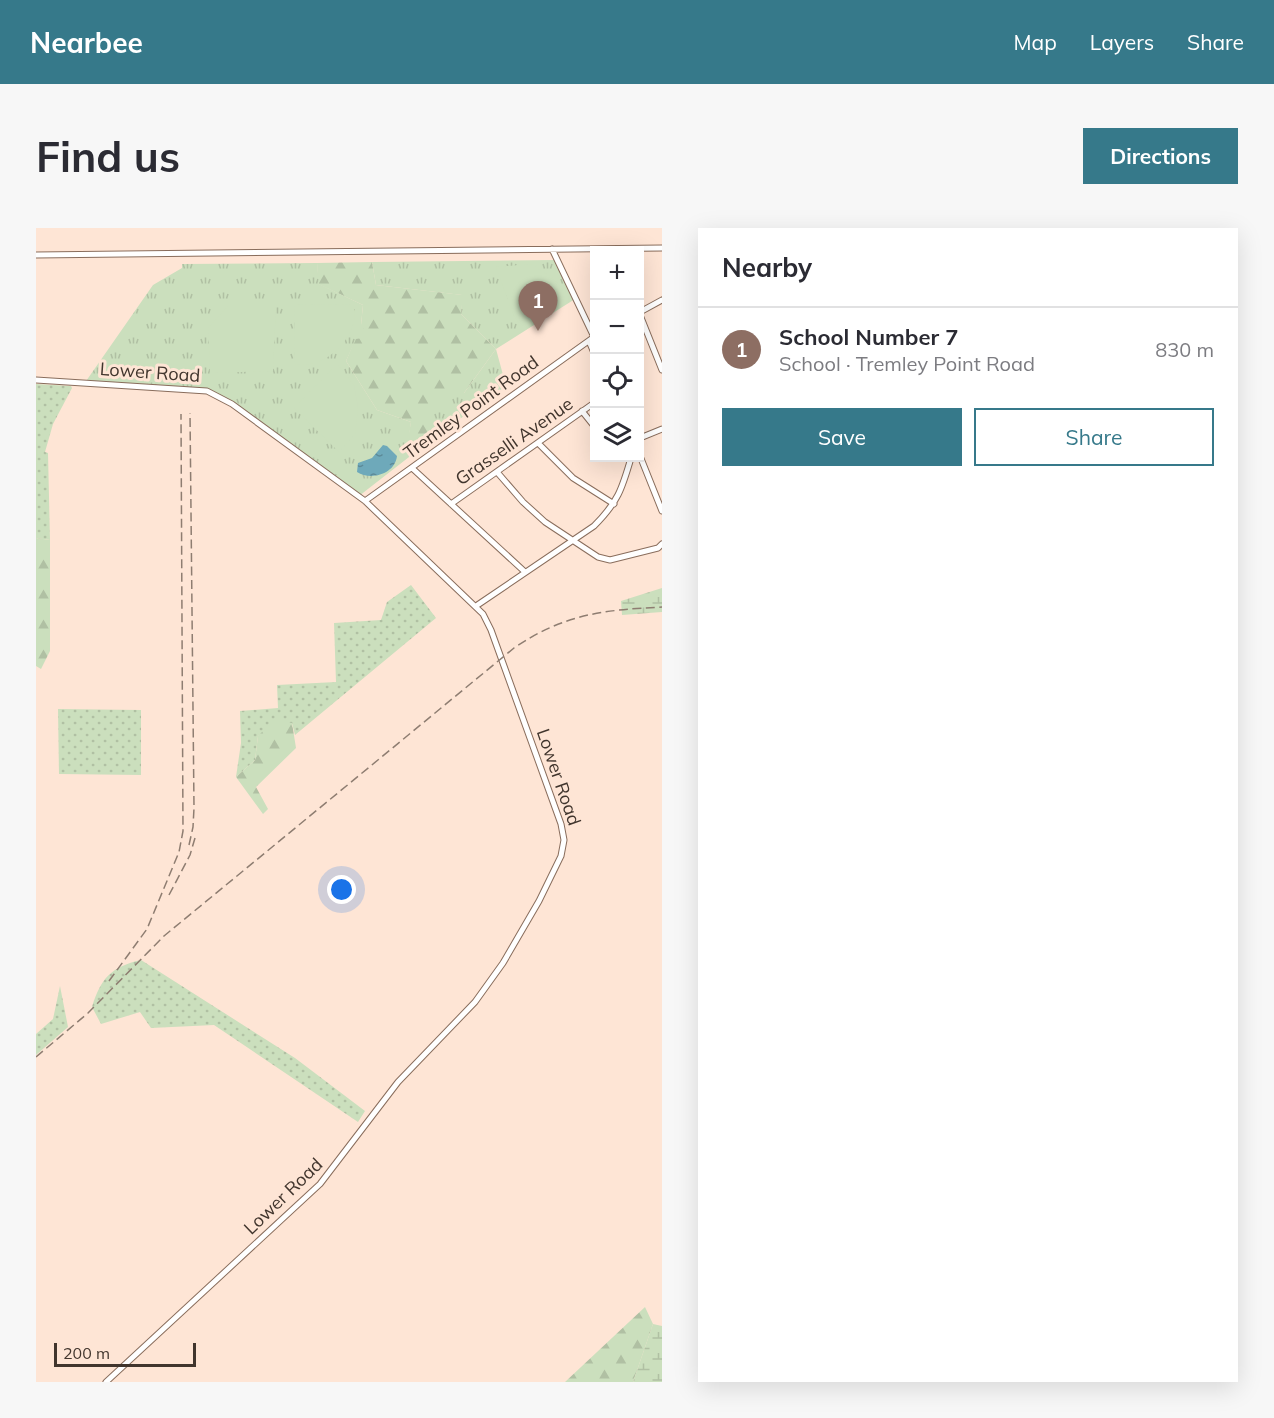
<!DOCTYPE html>
<html lang="en">
<head>
<meta charset="utf-8">
<style>
	body { margin:0; font-family:Mulish,sans-serif; background:#f7f7f7; color:#2b2b33 }
	.controls { position:absolute; right:18px; top:18px; display:grid; overflow:hidden; border-radius:0px; box-shadow:0 6px 24px #0002 }
	.controls button { width:54px; height:54px; display:grid; place-items:center; padding:0; border:0; border-bottom:2px solid #e1e1e2; background:#fff; color:#2b2b33; font:30px sans-serif }
	.scale { position:absolute; left:18px; bottom:15px; width:142px; box-sizing:border-box; padding-left:6px; border:3px solid #41352d; border-top:0; font-size:16px; line-height:21px; white-space:nowrap; color:#41352d; -webkit-text-stroke:4px #fee5d5; paint-order:stroke }
	.you { position:absolute; left:306px; top:662px; width:21px; height:21px; margin:-15px; border:4px solid #fff; border-radius:50%; background:#1a73e8; box-shadow:0 0 0 9px #1a73e833 }
	.badge { display:grid; place-items:center; width:39px; height:39px; border-radius:50%; background:#36798a; color:#fff; font-size:20px; font-weight:700 }
	.pin { position:absolute; translate:-50% -50px; filter:drop-shadow(0 2px 3px #0008) }
	.pin::after { content:''; position:absolute; top:32px; width:21px; height:18px; background:inherit; clip-path:polygon(0 0,100% 0,50% 100%) }
	.list { margin:0; padding:0; list-style:none }
	h2 { display:flex; justify-content:space-between; align-items:center; height:78px; margin:0; padding:0 24px; font-size:26px }
	h2 small { font-size:20px; font-weight:400; color:#7c7c81 }
	.list li { display:grid; grid-template-columns:39px 1fr auto; gap:18px; align-items:center; box-sizing:border-box; height:84px; padding:0 24px; border-top:2px solid #e1e1e2 }
	.list b { display:block; font-size:22px; white-space:nowrap }
	.list p { margin:0; font-size:20px; white-space:nowrap; color:#7c7c81 }
	.list em { font-size:20px; font-style:normal; color:#7c7c81 }
	.actions { display:flex; gap:12px; padding:18px 24px }
	.actions a { flex:1; padding:14px 0; border:2px solid #36798a; border-radius:0px; text-align:center; font-size:21px; color:#36798a }
	.actions .main { background:#36798a; color:#fff }
	.icon { flex:none; width:33px; height:33px; fill:none; stroke:currentColor; stroke-width:2; stroke-linecap:round; stroke-linejoin:round }
	.map { position:relative; flex:none; width:626px; height:1154px; overflow:hidden; border-radius:0px }
	header { display:flex; align-items:center; gap:36px; box-sizing:border-box; height:84px; padding:0 30px; background:#36798a; color:#fff }
	header strong { font-size:28px }
	nav { display:flex; gap:33px; margin-inline-start:auto; font-size:21px }
	.intro { display:flex; align-items:center; justify-content:space-between; box-sizing:border-box; height:144px; padding:0 36px }
	h1 { margin:0; font-size:42px }
	.button { padding:15px 27px; border-radius:0px; background:#36798a; color:#fff; font-size:21px; font-weight:700 }
	main { display:flex; gap:36px; padding:0 36px }
	aside { flex:1; background:#fff; border-radius:0px; box-shadow:0 6px 24px #0002 }
	.map>svg:first-child { display:block }
	.grass { fill:url(#grass-dots) }
	.forest { fill:url(#forest-firs) }
	.wetland { fill:url(#wetland-marsh) }
	.park { fill:url(#park-tufts) }
	.pitch { fill:#cbdfbd }
	.water { fill:url(#water-ripples) }
	.lines { fill:none; stroke-linecap:round; stroke-linejoin:round }
	.minor-casing { stroke:#896d5c; stroke-width:7 }
	.minor { stroke:#fff; stroke-width:5 }
	.rail { stroke:#8e7d71; stroke-width:1.5; stroke-dasharray:9 4.5; stroke-linecap:butt }
	.labels { text-anchor:middle; dominant-baseline:central; stroke-width:6; stroke-linejoin:round; paint-order:stroke }
	.street-label { font-size:18px; fill:#41352d; stroke:#fee5d5 }
</style>
</head>
<body>
<header>
<strong>Nearbee</strong>
<nav><a>Map</a><a>Layers</a><a>Share</a></nav>
</header>
<div class="intro"><h1>Find us</h1><a class="button">Directions</a></div>
<main>
<div class="map">
<svg width="626" height="1154" viewBox="0 0 626 1154">
	<defs>
		<pattern id="grass-dots" width="8" height="8" patternUnits="userSpaceOnUse" patternTransform="scale(1.5)"><rect width="8" height="8" fill="#cbdfbd"/><path d="M2 2h.1M6 6h.1" fill="none" stroke="#b0c0a3" stroke-width="1.8" stroke-linecap="round"/></pattern>
		<pattern id="forest-firs" width="22" height="20" patternUnits="userSpaceOnUse" patternTransform="scale(1.5)"><rect width="22" height="20" fill="#cbdfbd"/><path d="M5 1l3.5 6h-7zM16 11l3.5 6h-7z" fill="#b0c0a3"/></pattern>
		<pattern id="wetland-marsh" width="20" height="14" patternUnits="userSpaceOnUse" patternTransform="scale(1.5)"><rect width="20" height="14" fill="#cbdfbd"/><path d="M1 5h8M5 5V1M11 12h8M15 12V8" fill="none" stroke="#b0c0a3"/></pattern>
		<pattern id="park-tufts" width="24" height="20" patternUnits="userSpaceOnUse" patternTransform="scale(1.5)"><rect width="24" height="20" fill="#cbdfbd"/><path d="M3 7l-1-3M5 7V3M7 7l1-3M15 17l-1-3M17 17v-4M19 17l1-3" fill="none" stroke="#b0c0a3"/></pattern>
		<pattern id="water-ripples" width="26" height="14" patternUnits="userSpaceOnUse" patternTransform="scale(1.5)"><rect width="26" height="14" fill="#6ea9ba"/><path d="M2 4q2-2 4 0t4 0M15 11q2-2 4 0t4 0" fill="none" stroke="#5c8a98"/></pattern>
	</defs>
	<rect width="100%" height="100%" fill="#fee5d5"/>
	<path class="grass" d="M0 156 35 158 36 160 17 196 9 224 12 225 14 312 0 310Z
		M375 357 400 390 259 507 256 495 222 508 219 532 200 549 205 515 204 483 242 480 241 457 300 454 298 395 345 392 351 374Z
		M22 481 105 482V547L23 546Z
		M105 732 259 830 329 883 322 894 178 797 115 800 104 784 65 796 56 779C65 750 75 739 105 732Z
		M24 758 32 799 0 827V806L17 791Z"/>
	<path class="forest" d="M336 34 340 57 427 67 425 86 460 121 428 165 408 199 371 216 375 194 341 182 310 133 325 97 327 77 282 56 281 35Z
		M0 310 14 312V423L5 441 0 438Z
		M238 492 256 495 260 520 220 559 232 581 227 586 200 549 219 532 222 508Z
		M609 1079 617 1096 597 1154H529Z"/>
	<path class="wetland" d="M626 360V384L586 387 585 373Z
		M617 1096 626 1098V1154H597Z"/>
	<path class="park" d="M520 32 539 71 460 121 470 158 400 208 323 268 182 167 48 156 117 57 146 40V36L281 35 283 56 327 77 325 97 333 109 320 111 310 133 341 182 375 194 372 216 408 199 395 191 393 168 428 165 460 121 425 86 426 67 340 57 336 34Z"/>
	<path class="pitch" d="M495 36 518 51 527 74 478 89 460 39Z
		M259 76 317 77C325 99 302 127 282 134 275 137 265 136 258 137Z
		M192 78H240L237 143 174 145 172 100Z
		M301 136 318 157 322 179 319 206 303 224 258 180Z"/>
	<path class="water" d="M347 217 351 218 361 228C359 246 335 253 321 244L322 235 336 230Z"/>
	<g class="lines">
		<defs>
			<path id="minor" d="M516 21 558 109
				M0 27 626 20
				M604 84 626 72
				M604 87 626 142
				M553 113 558 125
				M0 152 171 163 196 176 329 273 447 386 455 402 525 596 528 612 525 628 503 673 467 735 439 774 362 854 284 956 70 1154
				M546 183 558 198
				M604 210 626 201
				M502 215 537 250 578 276
				M604 228 626 283
				M376 240 489 344
				M461 244 487 274 509 294 562 329 574 332 622 320 626 316
				M329 273 558 109
				M415 276 558 175
				M440 378 558 298C582 274 586 261 595 230"/>
		</defs>
		<use href="#minor" class="minor-casing"/>
		<use href="#minor" class="minor"/>
		<path class="rail" d="M153 617 157 599 158 580 154 185
			M133 667 154 627 159 610
			M73 753 111 701 143 624 147 603 145 186
			M0 829 52 785 128 708 478 420C528 386 567 382 626 379"/>
	</g>
	<g class="labels">
		<g class="street-label">
			<text transform="translate(114 144) rotate(4)">Lower Road</text>
			<text transform="translate(435 179) rotate(-36)">Tremley Point Road</text>
			<text transform="translate(478 213) rotate(-35)">Grasselli Avenue</text>
			<text transform="translate(523 549) rotate(71)">Lower Road</text>
			<text transform="translate(247 968) rotate(-44)">Lower Road</text>
		</g>
	</g>
</svg>
<div class="controls">
<button>+</button>
<button>−</button>
<button><svg class="icon" aria-label="locate" viewBox="0 0 24 24"><circle cx="12" cy="12" r="6"/><path d="M12 2v4M12 18v4M2 12h4M18 12h4"/></svg></button>
<button><svg class="icon" aria-label="layers" viewBox="0 0 24 24"><path d="M12 4l9 5-9 5-9-5zM3 14l9 5 9-5"/></svg></button>
</div>
<div class="scale">200 m</div>
<div class="you"></div>
<div class="pin badge" style="left:502px;top:103px;background:#8d6e63">1</div>
</div>
<aside>
<h2>Nearby<small></small></h2>
<ul class="list">
<li><span class="badge" style="background:#8d6e63">1</span><div><b>School Number 7</b><p>School · Tremley Point Road</p></div><em>830 m</em></li>
</ul>
<div class="actions"><a class="main">Save</a><a>Share</a></div>
</aside>
</main>
</body>
</html>
